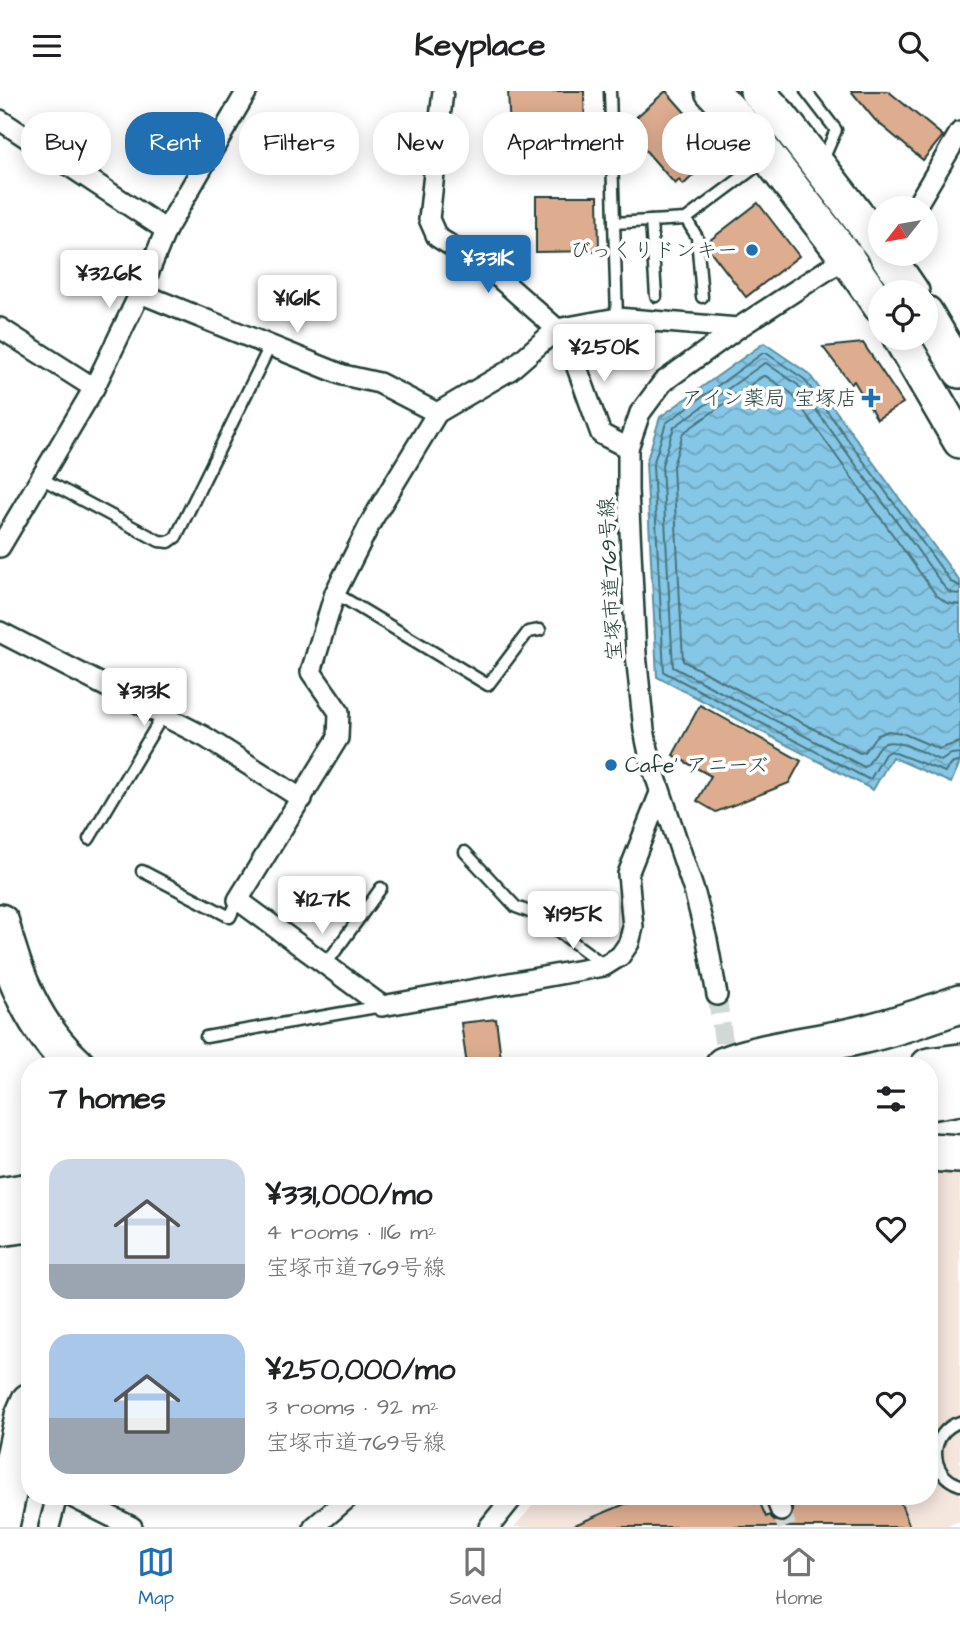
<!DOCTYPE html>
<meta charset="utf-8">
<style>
:root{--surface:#fff;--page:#f2f2f2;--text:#202124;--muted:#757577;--line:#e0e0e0;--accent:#1f6fb2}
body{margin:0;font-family:"Architects Daughter","Klee One",sans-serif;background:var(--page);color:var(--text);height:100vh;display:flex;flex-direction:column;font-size:26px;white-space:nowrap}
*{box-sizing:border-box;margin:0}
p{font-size:23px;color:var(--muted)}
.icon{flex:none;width:38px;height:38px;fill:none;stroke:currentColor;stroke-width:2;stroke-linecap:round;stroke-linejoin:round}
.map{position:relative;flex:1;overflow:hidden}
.details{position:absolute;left:21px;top:966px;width:917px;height:448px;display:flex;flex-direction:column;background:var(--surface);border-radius:28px;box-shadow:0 4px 18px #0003}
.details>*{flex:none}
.banner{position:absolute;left:21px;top:21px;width:919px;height:63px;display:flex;gap:14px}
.needle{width:46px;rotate:239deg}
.controls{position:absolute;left:868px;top:105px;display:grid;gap:14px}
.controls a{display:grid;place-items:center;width:70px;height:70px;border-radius:50%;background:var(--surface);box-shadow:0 4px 18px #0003;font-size:35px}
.price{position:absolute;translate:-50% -60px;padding:0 16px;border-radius:7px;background:#fff;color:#222;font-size:23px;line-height:46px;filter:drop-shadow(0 2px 4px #0008)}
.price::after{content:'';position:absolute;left:50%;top:42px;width:21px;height:16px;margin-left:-10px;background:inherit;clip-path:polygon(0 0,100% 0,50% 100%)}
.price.active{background:var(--accent);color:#fff}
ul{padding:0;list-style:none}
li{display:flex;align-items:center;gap:21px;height:175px;padding:0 28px}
li span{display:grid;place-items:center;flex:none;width:196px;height:140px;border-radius:21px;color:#555}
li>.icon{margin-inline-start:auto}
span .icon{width:84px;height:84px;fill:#fffc;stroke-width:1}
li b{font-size:30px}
h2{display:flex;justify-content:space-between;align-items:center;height:84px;padding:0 28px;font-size:30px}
.tag{padding:0 24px;border-radius:28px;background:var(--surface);box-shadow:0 4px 18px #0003;font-size:24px;line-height:63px}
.tag.active{background:var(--accent);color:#fff}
header{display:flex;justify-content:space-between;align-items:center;height:91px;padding:0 28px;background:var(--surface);font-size:32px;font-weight:700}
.dock{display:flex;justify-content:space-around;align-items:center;height:98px;border-top:2px solid var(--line);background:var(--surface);font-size:19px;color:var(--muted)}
.dock a{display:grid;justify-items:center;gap:4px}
.dock .active{color:var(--accent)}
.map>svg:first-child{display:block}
.built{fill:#f5e6de}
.water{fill:url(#water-waves);stroke:#5d909f;stroke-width:2}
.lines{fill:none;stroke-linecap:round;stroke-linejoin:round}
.shore{stroke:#48747c;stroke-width:2}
.building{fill:#dead90;stroke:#1f3d34;stroke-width:2}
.minor-tunnel{stroke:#d2d8d6;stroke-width:19;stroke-dasharray:19 10;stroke-linecap:butt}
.service-casing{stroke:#1f3d34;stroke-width:15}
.minor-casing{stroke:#1f3d34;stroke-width:24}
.trunk-casing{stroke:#1f3d34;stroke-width:38}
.motorway-casing{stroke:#1f3d34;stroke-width:42}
.service{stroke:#fff;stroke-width:10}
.minor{stroke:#fff;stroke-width:19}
.trunk{stroke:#fff;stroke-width:33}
.motorway{stroke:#fff;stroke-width:37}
.poi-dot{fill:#1f6fb2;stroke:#fff;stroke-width:2.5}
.labels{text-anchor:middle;stroke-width:7;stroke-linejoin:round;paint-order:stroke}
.poi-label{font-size:21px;fill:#1f3d34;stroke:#fff;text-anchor:end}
.street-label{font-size:21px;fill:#1f3d34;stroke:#fff}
</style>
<header><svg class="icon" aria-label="menu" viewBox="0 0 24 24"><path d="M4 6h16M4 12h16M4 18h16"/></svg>Keyplace<svg class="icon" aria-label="search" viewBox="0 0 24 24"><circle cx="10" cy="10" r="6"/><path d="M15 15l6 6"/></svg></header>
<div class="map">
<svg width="960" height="1436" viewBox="0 0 960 1436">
<defs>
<pattern id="water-waves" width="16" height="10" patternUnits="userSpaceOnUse" patternTransform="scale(1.75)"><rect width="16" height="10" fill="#86c7e7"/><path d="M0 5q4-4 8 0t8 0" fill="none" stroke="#6da3bc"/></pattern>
</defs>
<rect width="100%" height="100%" fill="#fff"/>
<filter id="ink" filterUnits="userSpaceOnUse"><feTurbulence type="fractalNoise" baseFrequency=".0143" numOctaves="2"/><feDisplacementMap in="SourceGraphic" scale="14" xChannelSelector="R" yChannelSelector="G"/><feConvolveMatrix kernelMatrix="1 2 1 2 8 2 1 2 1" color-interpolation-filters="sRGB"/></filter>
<g filter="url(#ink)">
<!-- built -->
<polygon class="built" points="929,1073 960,1073 960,1430 944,1436 514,1436 541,1405 929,1405"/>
<!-- water -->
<polygon class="water" points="764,252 809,283 960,491 960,671 951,692 892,666 873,699 657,586 646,372 660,326"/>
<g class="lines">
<!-- shore -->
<g class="shore">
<polyline points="960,495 951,491 804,288 766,262 763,262 666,332 653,374 664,581 868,688 871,687 885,663 890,660 945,681 953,672 960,671"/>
<path d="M960 503 951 502 945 497 798 294 766 272 763 273 674 336 662 374 673 576 864 676C872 672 873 660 881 654 894 644 927 664 941 670L951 663 960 662"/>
<polyline points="960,514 947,512 936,504 791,302 766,285 763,285 683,342 673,375 683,570 860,662 864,661 876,645 888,640 902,642 939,658 960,651"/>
</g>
</g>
<!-- building -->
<g class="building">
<polygon points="508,0 584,0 585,40 510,41"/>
<polygon points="666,0 717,58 699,74 701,77 683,94 679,89 675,93 625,36"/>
<polygon points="851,0 888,0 943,45 923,69 875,29"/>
<polygon points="536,105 598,105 599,160 536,161"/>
<polygon points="758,112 799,165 746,206 705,153"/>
<polygon points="863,252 903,312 877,328 854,290 851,293 823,256"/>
<polygon points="700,614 801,670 789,692 716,721 697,710 711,685 673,664"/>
<polygon points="496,928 502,975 467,975 461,932"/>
<polygon points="644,1405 757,1405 766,1426 770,1424 774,1430 780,1432 791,1427 792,1415 798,1413 795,1405 898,1405 910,1436 570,1436"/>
</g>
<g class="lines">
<!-- minor-tunnel -->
<g class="minor-tunnel">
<polyline points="717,904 727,975"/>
<polyline points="781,1420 787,1436"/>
</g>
<defs>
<g id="service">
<polyline points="610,0 617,227"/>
<polyline points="806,0 836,39 822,71"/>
<polyline points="520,72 612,71"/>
<polyline points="686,128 697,146 702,206"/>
<polyline points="651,130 656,205"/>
<polyline points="614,132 686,128 765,69"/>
<polyline points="48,391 159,450 169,451 176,446 270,255"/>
<polyline points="335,502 488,594 528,541 540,539"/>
<polyline points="89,748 163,624"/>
<polyline points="465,761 516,816 535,823 604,874"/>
<polyline points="142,780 230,826 238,809"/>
<polyline points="326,873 381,797"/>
<polyline points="206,946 382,915"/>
<path d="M960 1331C928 1341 928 1384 960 1394"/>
</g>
<g id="minor">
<polyline points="443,0 429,128 437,146 489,178 557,238"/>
<polyline points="0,29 166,139"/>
<polyline points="915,117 960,41"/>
<polyline points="140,202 343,284 379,292 437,322"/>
<polyline points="568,236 570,257 601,343 628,357"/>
<polyline points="0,237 94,297"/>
<polyline points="0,456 94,297 140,202 166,139 247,0"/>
<polyline points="0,541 205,646 302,708"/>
<polyline points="660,702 628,783 633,836 629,852 620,865 604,875 382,915 238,809 338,647 339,621 311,581 335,502 372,429 437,322 510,279 557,238 617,227 738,237"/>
<polyline points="717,904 707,849 695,803 651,672 644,639 636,563 628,399 628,357 640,322 663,291 738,237 853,162"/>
<polyline points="70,1405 132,1436"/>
<polyline points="775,1405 781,1420"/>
<polyline points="49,1436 57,1405"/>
<polyline points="314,1436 350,1405"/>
<polyline points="489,1436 514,1405"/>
</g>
<g id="trunk">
<polyline points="712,0 746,37 846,166 880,215"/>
<polyline points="757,0 781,26 880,154"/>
<polyline points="886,163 912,201"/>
<polyline points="926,222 960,280"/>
<polyline points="900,247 960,350"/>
</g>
<g id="motorway">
<path d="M0 832C13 885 34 937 76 975"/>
<path d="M724 975C766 959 812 955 856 945 892 937 926 925 960 913"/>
<polyline points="929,976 960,972"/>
<polyline points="929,1010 960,1005"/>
<polyline points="929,1061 960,1063"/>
<polyline points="0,1106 30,1101"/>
<polyline points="0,1136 30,1132"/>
<polyline points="0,1435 24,1325 30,1311"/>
</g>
</defs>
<!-- service casing -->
<use href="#service" class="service-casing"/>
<!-- minor casing -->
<use href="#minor" class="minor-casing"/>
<!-- trunk casing -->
<use href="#trunk" class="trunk-casing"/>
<!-- motorway casing -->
<use href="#motorway" class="motorway-casing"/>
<!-- service -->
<use href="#service" class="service"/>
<!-- minor -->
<use href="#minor" class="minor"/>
<!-- trunk -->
<use href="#trunk" class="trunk"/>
<!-- motorway -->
<use href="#motorway" class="motorway"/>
</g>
</g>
<!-- markers -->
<g class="poi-dot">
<circle cx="752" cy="159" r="7"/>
<path d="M867.5 296.5h7v7h7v7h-7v7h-7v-7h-7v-7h7z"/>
<circle cx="611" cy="674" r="7"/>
</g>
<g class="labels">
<!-- poi labels -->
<g class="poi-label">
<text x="738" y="166">びっくりドンキー</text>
<text x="857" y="314">アイン薬局 宝塚店</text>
<text x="625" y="681" text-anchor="start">Cafe' アニーズ</text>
</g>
<!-- street labels -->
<g class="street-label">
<text transform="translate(610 488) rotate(-93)" y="7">宝塚市道769号線</text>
</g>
</g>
</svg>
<div class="controls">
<a><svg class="needle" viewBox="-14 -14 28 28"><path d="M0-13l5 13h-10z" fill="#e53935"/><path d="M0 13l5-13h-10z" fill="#757577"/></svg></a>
<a><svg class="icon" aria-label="locate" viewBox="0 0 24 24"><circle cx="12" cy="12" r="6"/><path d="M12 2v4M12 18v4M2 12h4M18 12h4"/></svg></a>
</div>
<b class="price active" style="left:488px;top:204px">¥331K</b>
<b class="price" style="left:109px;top:219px">¥326K</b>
<b class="price" style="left:297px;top:244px">¥161K</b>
<b class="price" style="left:604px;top:293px">¥250K</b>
<b class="price" style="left:144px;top:637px">¥313K</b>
<b class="price" style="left:322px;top:845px">¥127K</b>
<b class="price" style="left:573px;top:860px">¥195K</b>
<div class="banner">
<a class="tag">Buy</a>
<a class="tag active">Rent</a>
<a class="tag">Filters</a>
<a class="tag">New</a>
<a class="tag">Apartment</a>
<a class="tag">House</a>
</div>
<section class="details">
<h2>7 homes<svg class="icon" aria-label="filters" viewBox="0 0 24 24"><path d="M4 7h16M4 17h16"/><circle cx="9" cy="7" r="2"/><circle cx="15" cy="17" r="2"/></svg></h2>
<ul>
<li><span style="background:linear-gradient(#c9d6e8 75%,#9aa5b1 0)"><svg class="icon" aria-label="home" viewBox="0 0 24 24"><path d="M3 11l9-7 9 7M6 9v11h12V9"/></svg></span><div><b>¥331,000/mo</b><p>4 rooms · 116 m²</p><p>宝塚市道769号線</p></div><svg class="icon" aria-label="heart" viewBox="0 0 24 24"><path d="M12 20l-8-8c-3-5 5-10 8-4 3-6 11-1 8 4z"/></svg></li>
<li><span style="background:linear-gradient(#a9c7e8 60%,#9aa5b1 0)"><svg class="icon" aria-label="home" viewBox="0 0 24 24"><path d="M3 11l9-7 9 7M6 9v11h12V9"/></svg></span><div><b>¥250,000/mo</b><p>3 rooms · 92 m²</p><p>宝塚市道769号線</p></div><svg class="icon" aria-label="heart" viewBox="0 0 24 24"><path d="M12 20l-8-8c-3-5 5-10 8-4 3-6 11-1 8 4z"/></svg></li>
</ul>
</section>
</div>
<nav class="dock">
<a class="active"><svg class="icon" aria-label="map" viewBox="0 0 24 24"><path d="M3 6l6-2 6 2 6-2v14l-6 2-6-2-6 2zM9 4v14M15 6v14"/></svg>Map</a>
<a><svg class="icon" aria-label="saved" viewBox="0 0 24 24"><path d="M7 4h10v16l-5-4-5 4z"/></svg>Saved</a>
<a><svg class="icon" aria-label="home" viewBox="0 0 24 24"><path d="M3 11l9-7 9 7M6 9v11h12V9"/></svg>Home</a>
</nav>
